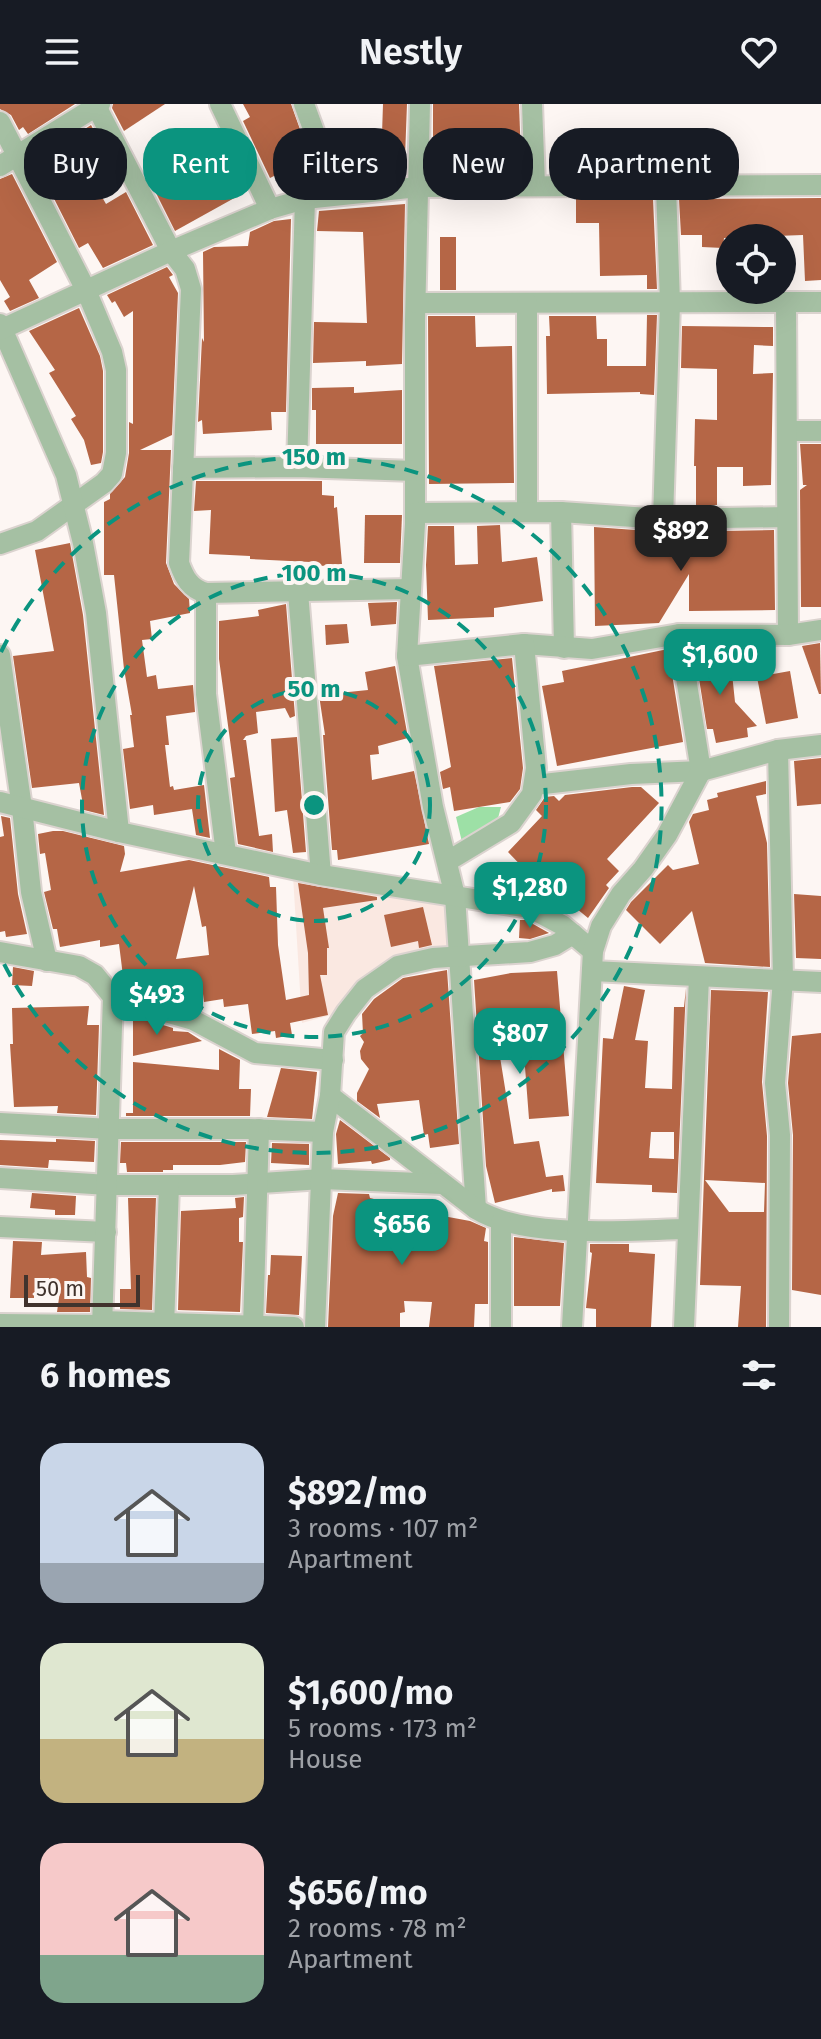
<!DOCTYPE html>
<meta charset="utf-8">
<style>
:root{--surface:#171b24;--page:#242831;--text:#f1f3f6;--muted:#9ea1a6;--accent:#0b947f}
body{margin:0;font-family:"Fira Sans",sans-serif;background:var(--page);color:var(--text);height:100vh;display:flex;flex-direction:column;font-size:30px;white-space:nowrap}
*{box-sizing:border-box;margin:0}
p{font-size:26px;color:var(--muted)}
.icon{flex:none;width:44px;height:44px;fill:none;stroke:currentColor;stroke-width:2;stroke-linecap:round;stroke-linejoin:round}
.map{position:relative;height:1223px;overflow:hidden}
.side{display:flex;flex-direction:column;background:var(--surface);flex:1}
.side>*{flex:none}
.banner{position:absolute;left:24px;top:24px;width:774px;height:72px;display:flex;gap:16px}
.buttons{position:absolute;left:716px;top:120px;display:grid;gap:16px}
.buttons a{display:grid;place-items:center;width:80px;height:80px;border-radius:50%;background:var(--surface);box-shadow:0 8px 32px #0002;font-size:40px}
.scale{position:absolute;left:24px;bottom:20px;width:116px;box-sizing:border-box;padding-left:8px;border:4px solid #41332d;border-top:0;font-size:22px;line-height:28px;white-space:nowrap;color:#41332d;-webkit-text-stroke:6px #fdf6f3;paint-order:stroke}
.price{position:absolute;translate:-50% -68px;padding:0 18px;border-radius:16px;background:var(--accent);color:#fff;font-size:26px;line-height:52px;filter:drop-shadow(0 2px 4px #0008)}
.price::after{content:'';position:absolute;left:50%;top:48px;width:24px;height:18px;margin-left:-12px;background:inherit;clip-path:polygon(0 0,100% 0,50% 100%)}
.price.current{background:#222;color:#fff}
ul{padding:0;list-style:none}
li{display:flex;align-items:center;gap:24px;height:200px;padding:0 40px}
li span{display:grid;place-items:center;flex:none;width:224px;height:160px;border-radius:24px;color:#555}
li>.icon{margin-inline-start:auto}
span .icon{width:96px;height:96px;fill:#fffc;stroke-width:1}
li b{font-size:34px}
h2{display:flex;justify-content:space-between;align-items:center;height:96px;padding:0 40px;font-size:34px}
.chip{padding:0 28px;border-radius:32px;background:var(--surface);box-shadow:0 8px 32px #0002;font-size:28px;line-height:72px}
.chip.current{background:var(--accent);color:#fff}
header{display:flex;justify-content:space-between;align-items:center;height:104px;padding:0 40px;background:var(--surface);font-size:36px;font-weight:600}
.map>svg:first-child{display:block}
.built{fill:#fae8e1}
.green{fill:#9de0a6}
.building{fill:#b56646;fill-rule:evenodd}
.lines{fill:none;stroke-linecap:round;stroke-linejoin:round}
.minor-casing{stroke:#dbd3cf;stroke-width:24}
.minor{stroke:#a5c0a3;stroke-width:20}
.ring{fill:none;stroke:#0b947f;stroke-width:4;stroke-dasharray:14 10}
.centre{fill:#0b947f;stroke:#fdf6f3;stroke-width:4}
.ring-label{font-size:24px;text-anchor:middle;font-weight:bold;fill:#0b947f;stroke:#fdf6f3;stroke-width:8;stroke-linejoin:round;paint-order:stroke}
</style>
<header><svg class="icon" aria-label="menu" viewBox="0 0 24 24"><path d="M4 6h16M4 12h16M4 18h16"/></svg>Nestly<svg class="icon" aria-label="heart" viewBox="0 0 24 24"><path d="M12 20l-8-8c-3-5 5-10 8-4 3-6 11-1 8 4z"/></svg></header>
<div class="map">
<svg width="821" height="1223" viewBox="0 0 821 1223">
<rect width="100%" height="100%" fill="#fdf6f3"/>
<!-- built -->
<polygon class="built" points="293,772 450,798 451,846 382,865 338,909 302,919"/>
<!-- green -->
<polygon class="green" points="479,703 501,703 497,718 462,738 456,713"/>
<!-- building -->
<g class="building">
<polygon points="0,0 75,0 28,30 23,23 19,26 11,11 0,5"/>
<polygon points="113,0 165,0 124,27 112,4"/>
<polygon points="243,0 291,0 312,59 279,76 276,71 270,74 243,17 250,13"/>
<polygon points="383,0 407,0 405,53 354,51 355,30 382,30"/>
<polygon points="433,0 519,0 521,54 433,55"/>
<polygon points="91,21 107,52 86,65 106,100 126,88 153,141 103,164 88,139 79,144 35,57"/>
<polygon points="220,30 247,87 175,127 149,75 153,73 143,57 158,49 174,78 200,64 190,46"/>
<polygon points="12,70 57,158 29,176 39,194 10,207 4,197 10,193 0,176 0,75"/>
<polygon points="821,94 821,176 805,177 803,131 724,134 723,144 702,143 702,131 681,131 679,95"/>
<polygon points="576,95 653,95 657,185 647,185 647,171 600,172 599,119 576,119"/>
<polygon points="405,100 402,260 366,262 366,257 313,259 314,218 367,219 363,128 317,127 319,107"/>
<polygon points="291,115 286,308 271,308 272,326 203,330 202,316 198,318 202,234 204,238 203,148 214,143 248,142 250,128 274,117"/>
<rect x="440" y="133" width="16" height="53"/>
<polygon points="167,163 173,171 169,173 178,189 172,331 140,346 171,346 166,459 174,480 189,495 190,509 150,517 152,535 142,536 147,573 156,571 158,585 193,581 195,608 166,612 169,641 165,641 170,683 173,682 174,686 204,681 210,734 196,731 192,705 154,711 153,701 130,705 123,645 134,643 130,611 132,611 124,565 114,471 104,471 104,398 110,395 110,390 125,373 129,349 129,318 133,320 133,207 124,213 115,197 112,199 107,191"/>
<polygon points="79,204 100,252 103,267 103,348 101,359 91,361 84,336 71,315 76,312 49,269 55,266 29,227"/>
<polygon points="647,211 657,211 654,291 640,290 640,288 547,290 546,232 550,232 549,212 596,212 597,235 607,235 607,262 646,262"/>
<polygon points="428,212 475,212 476,243 512,242 514,379 429,380"/>
<polygon points="682,222 773,223 773,242 754,241 753,270 773,269 771,381 743,382 743,363 717,363 717,401 696,401 696,362 694,362 695,315 717,316 717,265 681,264"/>
<polygon points="354,283 354,289 402,286 402,340 316,340 316,306 312,306 312,284"/>
<polygon points="800,340 821,340 821,503 801,503 800,386 807,381 803,381"/>
<polygon points="196,377 322,377 322,391 334,392 334,404 337,403 342,460 310,463 310,458 250,455 250,452 209,450 211,406 194,407"/>
<polygon points="365,411 402,411 400,459 364,459"/>
<polygon points="500,421 502,458 537,453 543,497 494,504 494,513 428,516 426,461 428,422 454,422 455,461 478,460 477,422"/>
<polygon points="594,423 663,428 774,426 775,506 689,507 689,470 659,519 595,522"/>
<polygon points="70,439 83,511 104,711 84,706 79,679 32,684 13,552 54,547 35,446"/>
<polygon points="397,498 396,520 371,522 368,499"/>
<polygon points="286,500 295,612 290,614 285,604 256,608 258,629 246,632 243,636 246,636 259,732 272,730 273,748 238,740 230,674 235,673 219,555 219,517 259,512 258,506"/>
<polygon points="347,520 349,539 326,541 325,521"/>
<polygon points="820,539 821,590 819,590 802,542"/>
<polygon points="694,543 718,543 720,553 731,560 735,598 757,622 747,624 748,633 716,639 713,625 707,625"/>
<polygon points="668,545 683,638 557,662 542,582 564,578 562,567"/>
<polygon points="512,554 523,664 520,685 510,698 454,707 450,683 443,685 440,668 451,663 434,562"/>
<polygon points="395,562 408,634 378,642 379,650 370,651 372,676 414,667 429,740 338,756 337,746 332,746 323,631 325,631 319,591 368,586 365,568"/>
<polygon points="790,567 798,614 766,620 757,573"/>
<polygon points="297,633 306,748 293,749 287,706 275,708 271,635"/>
<polygon points="821,654 821,700 797,702 794,657"/>
<polygon points="766,677 766,690 756,692 767,739 770,863 705,859 692,807 660,840 626,806 631,798 668,761 673,766 699,760 689,718 693,710 709,706 707,696 718,693 717,689"/>
<polygon points="632,683 641,683 659,699 607,755 619,767 606,781 609,784 588,814 548,781 532,773 508,748 542,712 536,706 545,693 554,692 559,697 565,691"/>
<polygon points="1,712 10,714 18,790 27,830 6,833 5,827 0,828 0,733 4,732"/>
<path d="M53 727H63L124 742 125 750 120 768 189 756 269 773 270 783H276L278 841 286 896 309 891 308 849 298 779 377 793V796L323 804 329 844H327V871H320L328 911 290 919 292 931 276 934 275 927 252 930 248 900 224 903 223 895 204 898 203 890 173 897 134 885V882L124 880 119 840 100 843V836L60 843 57 825H53L44 788 51 786 45 749 40 750 38 730ZM194 782 202 823 206 822 209 851 176 855Z"/>
<polygon points="794,790 821,792 821,855 796,854"/>
<polygon points="423,803 432,841 419,844 418,837 391,843 384,811"/>
<polygon points="520,816 526,816 549,829 530,835 519,834"/>
<polygon points="13,863 34,867 32,882 12,881"/>
<polygon points="447,866 459,1040 430,1044 428,1030 424,1031 419,996 377,1000 380,1014 357,997 357,989 369,965 361,955 360,947 364,938 360,932 363,929 362,910 374,895 403,874"/>
<polygon points="557,867 569,1012 529,1015 522,924 496,928 514,1040 539,1037 546,1073 563,1071 565,1087 552,1088 552,1085 495,1099 486,1062 474,876 511,869"/>
<path d="M624 882 645 886 635 936 648 937 645 984 672 985 674 903H684L686 884 677 1089 652 1088V1081L596 1079 603 934 613 935ZM651 1028H674V1055L649 1054Z"/>
<path d="M711 886 768 888 762 978 767 1032 766 1223H738L741 1182 700 1181ZM705 1076 765 1079 764 1108H729Z"/>
<polygon points="89,902 87,921 99,921 96,1011 57,1009 58,1002 14,1003 10,940 13,940 12,904"/>
<polygon points="133,912 173,924 173,927 188,928 202,937 133,952"/>
<polygon points="821,929 821,1191 792,1186 793,1031 788,979 792,932"/>
<polygon points="219,945 240,956 239,985 251,985 250,1012 126,1012 126,1009 133,1009 133,958 219,966"/>
<polygon points="281,964 317,968 312,1015 267,1013"/>
<polygon points="340,1016 390,1054 390,1056 372,1060 371,1057 338,1060 336,1030"/>
<polygon points="56,1035 95,1037 94,1058 49,1056 48,1064 0,1061 0,1036 56,1038"/>
<polygon points="121,1038 246,1038 245,1058 220,1061 173,1061 173,1066 163,1066 163,1068 127,1068 126,1059 120,1059"/>
<polygon points="272,1039 309,1040 309,1061 271,1059"/>
<polygon points="32,1089 76,1092 75,1111 55,1111 55,1106 30,1104"/>
<polygon points="338,1089 369,1090 370,1094 382,1097 390,1095 391,1099 402,1097 411,1135 444,1134 443,1112 470,1117 486,1124 484,1137 488,1138 488,1200 475,1200 474,1223 429,1223 432,1198 404,1197 405,1208 400,1209 400,1223 328,1223 333,1112"/>
<polygon points="244,1093 243,1113 239,1114 239,1138 243,1138 240,1208 178,1206 181,1107 236,1104 235,1094"/>
<polygon points="128,1094 156,1094 152,1206 120,1205 120,1185 131,1185"/>
<polygon points="514,1133 564,1139 560,1202 514,1202"/>
<polygon points="13,1137 42,1138 41,1151 86,1148 87,1173 91,1174 90,1208 57,1208 60,1187 34,1189 34,1194 10,1194"/>
<polygon points="590,1140 629,1140 629,1148 655,1150 651,1223 596,1223 596,1205 586,1204 592,1149 590,1148"/>
<polygon points="271,1151 302,1152 299,1211 266,1209 268,1171 270,1171"/>
</g>
<g class="lines">
<defs>
<g id="minor">
<path d="M95 0 171 147 185 165 191 185 179 459C184 473 190 485 206 489L411 485"/>
<polyline points="220,0 270,105"/>
<polyline points="304,0 337,90"/>
<polyline points="420,0 415,217 415,420 407,552 433,703 455,792 476,1105"/>
<polyline points="532,0 535,81"/>
<polyline points="0,18 86,186 112,248 116,266 116,349 112,370 104,379 37,427 0,440"/>
<polyline points="0,62 100,0"/>
<polyline points="416,199 786,198"/>
<polyline points="527,199 527,408"/>
<polyline points="0,220 66,371 83,439 96,509 119,728"/>
<polyline points="0,226 171,147 270,105 305,95 418,83 821,81"/>
<polyline points="787,327 821,327"/>
<polyline points="297,363 305,95"/>
<polyline points="183,364 297,363 415,367"/>
<polyline points="561,408 564,544"/>
<polyline points="415,409 561,408 663,415 787,413"/>
<polyline points="663,415 670,199 666,83"/>
<polyline points="298,488 321,771"/>
<polyline points="206,489 206,590 226,750"/>
<polyline points="788,531 786,198 821,198"/>
<polyline points="0,551 22,704 31,788 47,857"/>
<polyline points="407,552 524,540 592,545 679,530 788,531 821,526"/>
<polyline points="778,646 783,875 775,979 780,1031 779,1223"/>
<polyline points="535,681 631,670 701,667 778,646 821,641"/>
<polyline points="0,698 119,728 321,771 530,804 562,821 593,847"/>
<polyline points="448,757 511,719 532,690 536,664 524,540"/>
<polyline points="0,848 79,862 95,871 113,893 193,916 255,949 333,956"/>
<polyline points="592,867 821,878"/>
<path d="M330 992 476 1105C525 1136 629 1126 688 1125"/>
<polyline points="0,1019 111,1025 249,1025 323,1028"/>
<polyline points="0,1074 108,1081 233,1081 322,1075 443,1080"/>
<polyline points="501,1118 501,1223"/>
<polyline points="0,1123 106,1128"/>
<polyline points="102,1217 294,1223"/>
<polyline points="0,1220 102,1221"/>
<polyline points="102,1223 113,893"/>
<polyline points="164,1223 169,1081"/>
<polyline points="253,1223 259,1025"/>
<polyline points="315,1223 323,1028 330,992 334,928 346,909 365,885 398,862 433,854 530,848 555,841 573,830"/>
<polyline points="572,1223 593,847 601,822 621,790 643,765 667,731 701,667 679,530"/>
<polyline points="684,1223 699,873"/>
</g>
</defs>
<!-- minor casing -->
<use href="#minor" class="minor-casing"/>
<!-- minor -->
<use href="#minor" class="minor"/>
</g>
<!-- distance rings -->
<g class="ring">
<circle cx="314" cy="701" r="116"/>
<circle cx="314" cy="701" r="232"/>
<path d="M1 548A348 348 0 1 1 1 854"/>
</g>
<circle cx="314" cy="701" r="12" class="centre"/>
<g class="ring-label">
<text x="314" y="361">150 m</text>
<text x="314" y="477">100 m</text>
<text x="314" y="593">50 m</text>
</g>
</svg>
<div class="buttons">
<a><svg class="icon" aria-label="locate" viewBox="0 0 24 24"><circle cx="12" cy="12" r="6"/><path d="M12 2v4M12 18v4M2 12h4M18 12h4"/></svg></a>
</div>
<div class="scale">50 m</div>
<b class="price current" style="left:681px;top:469px">$892</b>
<b class="price" style="left:720px;top:593px">$1,600</b>
<b class="price" style="left:530px;top:826px">$1,280</b>
<b class="price" style="left:157px;top:933px">$493</b>
<b class="price" style="left:520px;top:972px">$807</b>
<b class="price" style="left:402px;top:1163px">$656</b>
<div class="banner">
<a class="chip">Buy</a>
<a class="chip current">Rent</a>
<a class="chip">Filters</a>
<a class="chip">New</a>
<a class="chip">Apartment</a>
</div>
</div>
<section class="side">
<h2>6 homes<svg class="icon" aria-label="filters" viewBox="0 0 24 24"><path d="M4 7h16M4 17h16"/><circle cx="9" cy="7" r="2"/><circle cx="15" cy="17" r="2"/></svg></h2>
<ul>
<li><span style="background:linear-gradient(#c9d6e8 75%,#9aa5b1 0)"><svg class="icon" aria-label="home" viewBox="0 0 24 24"><path d="M3 11l9-7 9 7M6 9v11h12V9"/></svg></span><div><b>$892/mo</b><p>3 rooms · 107 m²</p><p>Apartment</p></div></li>
<li><span style="background:linear-gradient(#dfe7d0 60%,#c2b280 0)"><svg class="icon" aria-label="home" viewBox="0 0 24 24"><path d="M3 11l9-7 9 7M6 9v11h12V9"/></svg></span><div><b>$1,600/mo</b><p>5 rooms · 173 m²</p><p>House</p></div></li>
<li><span style="background:linear-gradient(#f6c9c9 70%,#7fa58c 0)"><svg class="icon" aria-label="home" viewBox="0 0 24 24"><path d="M3 11l9-7 9 7M6 9v11h12V9"/></svg></span><div><b>$656/mo</b><p>2 rooms · 78 m²</p><p>Apartment</p></div></li>
</ul>
</section>
